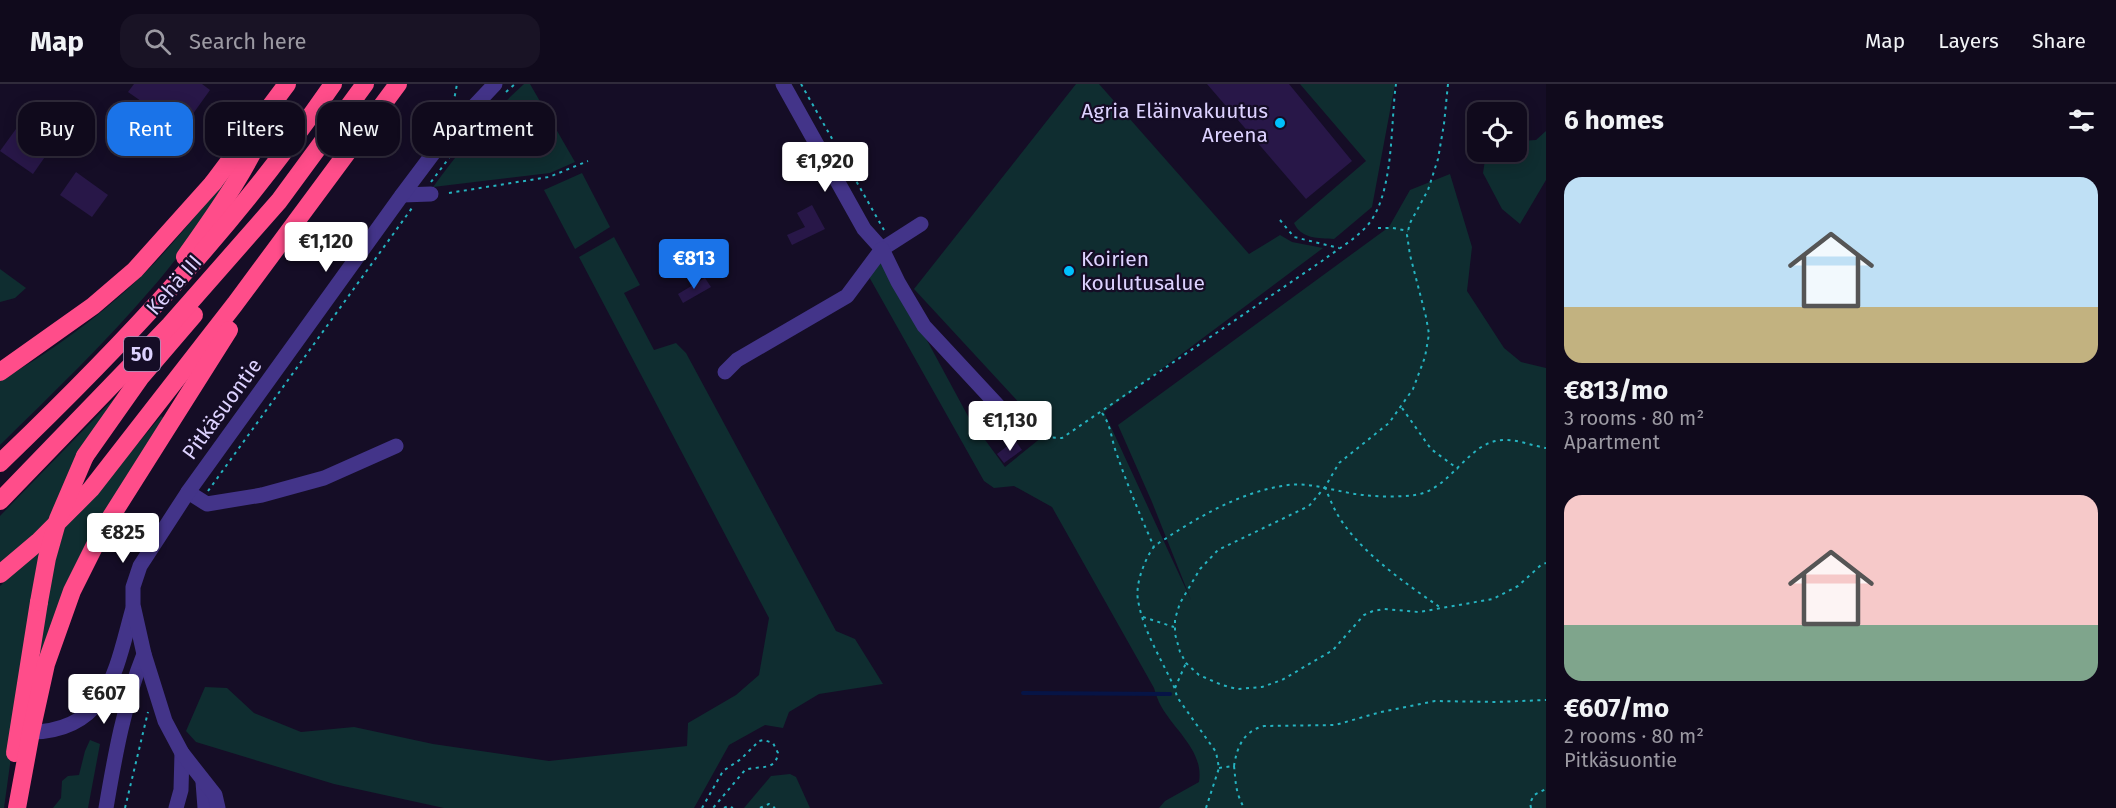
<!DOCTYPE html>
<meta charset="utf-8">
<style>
:root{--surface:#100a1c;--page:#191325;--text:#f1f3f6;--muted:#9c9aa3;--line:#302b3b;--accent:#1a73e8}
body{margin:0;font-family:"Fira Sans",sans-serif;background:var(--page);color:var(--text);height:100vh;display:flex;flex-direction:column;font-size:22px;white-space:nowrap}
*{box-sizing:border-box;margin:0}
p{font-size:20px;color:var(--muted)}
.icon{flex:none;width:33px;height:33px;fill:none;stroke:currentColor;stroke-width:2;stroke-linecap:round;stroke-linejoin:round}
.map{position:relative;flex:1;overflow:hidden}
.side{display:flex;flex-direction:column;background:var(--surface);width:570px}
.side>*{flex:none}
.top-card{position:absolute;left:18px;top:18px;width:570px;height:54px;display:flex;gap:12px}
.fabs{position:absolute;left:1467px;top:18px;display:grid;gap:12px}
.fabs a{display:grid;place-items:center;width:60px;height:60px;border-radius:12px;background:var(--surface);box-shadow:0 3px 15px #0003,0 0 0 2px var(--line);font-size:30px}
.price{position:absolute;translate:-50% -51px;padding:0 14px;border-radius:6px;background:#fff;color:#222;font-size:20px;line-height:39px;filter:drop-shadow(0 2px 3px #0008)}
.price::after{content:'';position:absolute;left:50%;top:36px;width:18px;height:14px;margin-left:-9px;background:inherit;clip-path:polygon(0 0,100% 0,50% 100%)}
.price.selected{background:var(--accent);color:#fff}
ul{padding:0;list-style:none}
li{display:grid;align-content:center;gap:12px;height:318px;padding:0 18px}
li span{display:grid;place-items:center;height:186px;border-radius:18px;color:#555}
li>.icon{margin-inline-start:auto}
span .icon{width:108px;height:108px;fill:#fffc;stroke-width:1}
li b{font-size:26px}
h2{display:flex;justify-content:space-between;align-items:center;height:72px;padding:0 18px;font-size:26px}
.tag{padding:0 21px;border-radius:18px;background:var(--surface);box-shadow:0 3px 15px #0003,0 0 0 2px var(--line);font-size:21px;line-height:54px}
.tag.selected{background:var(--accent);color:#fff}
header{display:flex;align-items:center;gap:36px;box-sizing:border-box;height:84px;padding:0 30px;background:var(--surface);border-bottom:2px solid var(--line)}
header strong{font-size:28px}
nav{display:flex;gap:33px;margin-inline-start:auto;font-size:21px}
.search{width:420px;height:54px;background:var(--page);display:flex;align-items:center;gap:15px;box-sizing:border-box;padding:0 21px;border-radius:18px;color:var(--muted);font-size:22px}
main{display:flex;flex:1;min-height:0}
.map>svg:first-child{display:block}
.green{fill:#0f2d30}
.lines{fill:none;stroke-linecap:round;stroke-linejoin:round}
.stream{stroke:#061446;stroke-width:4}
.building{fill:#281748}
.path{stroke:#25b3c0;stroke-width:2;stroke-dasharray:3 4.5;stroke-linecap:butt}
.minor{stroke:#433489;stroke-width:15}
.highway{stroke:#ff4d8a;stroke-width:18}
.highway-bridge{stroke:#ff4d8a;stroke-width:18}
.poi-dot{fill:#00c0fd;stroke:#150d26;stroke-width:2}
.labels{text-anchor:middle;stroke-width:4.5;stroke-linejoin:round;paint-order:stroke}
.shield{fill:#150d26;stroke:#a197be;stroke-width:1.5}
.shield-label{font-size:20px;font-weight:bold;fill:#ddd2ff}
.poi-label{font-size:21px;fill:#ddd2ff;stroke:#150d26;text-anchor:end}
.street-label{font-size:21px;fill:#ddd2ff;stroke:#150d26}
</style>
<header>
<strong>Map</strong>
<div class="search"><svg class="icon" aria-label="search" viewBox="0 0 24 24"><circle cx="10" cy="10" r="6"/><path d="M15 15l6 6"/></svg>Search here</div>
<nav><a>Map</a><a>Layers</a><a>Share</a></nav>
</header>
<main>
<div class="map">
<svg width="1546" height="724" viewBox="0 0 1546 724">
<rect width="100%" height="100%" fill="#150d26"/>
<!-- green -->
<g class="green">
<path d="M524 0H530L575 78 550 89 433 103C461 64 489 32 524 0Z"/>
<path d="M1076 0H1099L1249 170 1280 151 1292 158 1323 164 1104 328 1191 516 1152 418 1118 341 1389 143 1410 106 1450 90 1472 163 1467 207 1504 264 1521 278 1546 284V724H1159L1165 717 1199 698C1204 667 1175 647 1161 622 1158 617 1156 610 1154 604L1052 423 1014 402 994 404 984 397 868 191 879 177 896 199 969 334 1005 383 1047 349 914 205Z"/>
<path d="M1300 0H1395L1372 123 1334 155C1318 154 1301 155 1294 139L1366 77Z"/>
<polygon points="1546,47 1546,96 1520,140 1502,125 1483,89 1485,76 1498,68 1516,68 1517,57 1536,56"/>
<path d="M239 80C213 123 186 165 153 203 105 259 52 310 0 361V297C58 264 117 220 162 171 189 141 213 110 239 80Z"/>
<polygon points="582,89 610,143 575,165 544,106"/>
<polygon points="614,153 640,201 624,209 654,266 676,259 686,269 836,547 855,555 883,600 819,610 789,628 783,644 765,641 729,661 694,724 444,724 334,700 196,658 186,647 205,603 227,604 254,629 301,648 354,643 433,660 549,677 687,662 688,639 736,611 759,591 769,534 579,173"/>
<polygon points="0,185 26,204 15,214 0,218"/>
<polygon points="130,298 54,433 0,480 0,432"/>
<polygon points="161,332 167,337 110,427 34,618 41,557 54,480 65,443 77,432"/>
<polygon points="43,464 34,506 4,724 0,724 0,502"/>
<polygon points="90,656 100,660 88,724 53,724 61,714 62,697 68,692 79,691 85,667"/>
<polygon points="790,690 796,693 810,724 744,724 771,692"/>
</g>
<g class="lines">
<!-- stream -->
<polyline class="stream" points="1023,609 1170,610"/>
</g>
<!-- building -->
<g class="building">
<polygon points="134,0 202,0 210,6 190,34 195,37 187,49 128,8"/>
<polygon points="1207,0 1289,0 1352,77 1306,115"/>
<polygon points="16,45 49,67 33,90 0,67"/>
<polygon points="76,88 108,111 92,133 60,111"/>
<polygon points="812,121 825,145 792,161 787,151 805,143 797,129"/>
<polygon points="705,194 711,203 683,219 678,210"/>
<polygon points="1015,356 1022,366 1004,379 997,370"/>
</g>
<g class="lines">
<!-- path -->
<g class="path">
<polyline points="801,0 884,146"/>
<polyline points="1448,0 1444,40 1438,75 1428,106 1410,139 1407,151 1410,171 1426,233 1429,250 1425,273 1413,305 1389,339 1339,379 1325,403 1309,422 1218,466 1200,485 1180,519 1175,535 1175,550 1180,568 1186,579 1199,591 1222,601 1237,605 1262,603 1282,596 1333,566 1364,531 1373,527 1384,525 1419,528 1493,515 1518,502 1541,481 1546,479"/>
<polyline points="506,8 515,0"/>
<polyline points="452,27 457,0"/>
<polyline points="431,98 464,54"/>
<polyline points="449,109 549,93 588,77"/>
<polyline points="1280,136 1294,153 1339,164"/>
<polyline points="1378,144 1393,144 1408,147"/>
<polyline points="1402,324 1431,365 1458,385"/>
<path d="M1102 329C1111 341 1111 354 1116 368 1127 400 1140 431 1154 463"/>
<path d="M1025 344 1042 353 1062 354 1322 177C1335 167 1351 158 1363 146 1395 117 1390 41 1396 0"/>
<path d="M1325 403C1328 411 1332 420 1336 428 1358 467 1405 499 1441 524"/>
<polyline points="208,407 412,124"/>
<polyline points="1143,533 1174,543"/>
<polyline points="1175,604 1186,579"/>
<path d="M1234 682C1236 699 1235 707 1244 724"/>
<path d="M1219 684 1234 682C1237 662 1244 647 1264 642L1335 641 1381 628 1435 617 1496 618 1546 616"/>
<polyline points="125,724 148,628"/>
<path d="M702 724 723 687 741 675 759 657 764 656 773 659 778 669C776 688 758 681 745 686L713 724"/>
<polyline points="724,724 728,722 733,724"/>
<polyline points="760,724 769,720 775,724"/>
<path d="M1206 724 1219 684 1216 668 1177 613 1175 605C1162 576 1143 547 1138 516 1135 501 1144 477 1153 464 1157 459 1166 455 1171 451 1207 428 1245 407 1288 401 1314 398 1339 409 1364 411 1380 413 1399 413 1415 411 1452 406 1469 354 1506 356 1519 356 1533 362 1546 364"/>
<polyline points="1531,724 1530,719 1534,711 1546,705"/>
</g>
<!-- minor -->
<g class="minor">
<polyline points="783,0 864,145 882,165 921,140"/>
<polyline points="402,111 431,110"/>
<polyline points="725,288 737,276 847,212 882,165 898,198 924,242 1013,338"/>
<polyline points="188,408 207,420 262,411 324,394 396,362"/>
<path d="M31 648C109 647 116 584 133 524"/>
<polyline points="203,698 205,724"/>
<path d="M106 724C115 671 124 620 144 570"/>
<polyline points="176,724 181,706 182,669"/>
<polyline points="218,724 215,711 182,669 165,637 144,570 133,521 133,503 140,482 188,408 402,111 447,51 495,0"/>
</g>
<!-- highway -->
<g class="highway">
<path d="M185 173C219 125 252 79 273 24"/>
<polyline points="0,288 93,222 135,186 213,99"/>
<polyline points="85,372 140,294 194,231"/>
<path d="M0 379C123 261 236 141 333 0"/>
<polyline points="0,417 170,241 279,117 365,0"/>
<polyline points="0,490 38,458 91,405 235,220 398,0"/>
<polyline points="15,669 39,518"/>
<polyline points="17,724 31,648 46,580 72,507 102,447 229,246"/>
</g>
<!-- highway-bridge -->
<g class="highway-bridge">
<polyline points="213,99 287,0"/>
<polyline points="39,518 47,474 58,435 85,372"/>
</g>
</g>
<!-- markers -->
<g class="poi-dot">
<circle cx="1280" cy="39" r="6"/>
<circle cx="1069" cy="187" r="6"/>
</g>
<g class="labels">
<!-- shield labels -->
<rect class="shield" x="124" y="253" width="36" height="34" rx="4.5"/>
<g class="shield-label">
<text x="142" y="277">50</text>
</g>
<!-- poi labels -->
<g class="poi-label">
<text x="1268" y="34">Agria Eläinvakuutus<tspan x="1268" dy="24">Areena</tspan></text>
<text x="1081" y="182" text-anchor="start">Koirien<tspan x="1081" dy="24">koulutusalue</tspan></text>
</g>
<!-- street labels -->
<g class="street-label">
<text transform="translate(174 201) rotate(-49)" y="7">Kehä III</text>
<text transform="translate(222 325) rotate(-54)" y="7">Pitkäsuontie</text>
</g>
</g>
</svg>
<div class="fabs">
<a><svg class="icon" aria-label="locate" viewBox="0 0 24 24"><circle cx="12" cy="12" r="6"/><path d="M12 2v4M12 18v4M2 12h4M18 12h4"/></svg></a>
</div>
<b class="price" style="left:825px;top:109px">€1,920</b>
<b class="price" style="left:326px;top:189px">€1,120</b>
<b class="price selected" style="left:694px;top:206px">€813</b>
<b class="price" style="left:1010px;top:368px">€1,130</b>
<b class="price" style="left:123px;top:480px">€825</b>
<b class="price" style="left:104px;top:641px">€607</b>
<div class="top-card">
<a class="tag">Buy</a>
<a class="tag selected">Rent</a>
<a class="tag">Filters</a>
<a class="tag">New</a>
<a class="tag">Apartment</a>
</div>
</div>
<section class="side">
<h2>6 homes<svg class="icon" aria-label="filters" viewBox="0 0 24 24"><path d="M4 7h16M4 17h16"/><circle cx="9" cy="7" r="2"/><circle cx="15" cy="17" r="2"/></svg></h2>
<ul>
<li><span style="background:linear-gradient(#bfe0f5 70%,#c2b280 0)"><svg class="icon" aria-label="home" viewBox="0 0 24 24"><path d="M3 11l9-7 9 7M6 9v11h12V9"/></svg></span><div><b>€813/mo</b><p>3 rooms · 80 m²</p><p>Apartment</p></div></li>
<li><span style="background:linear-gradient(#f6c9c9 70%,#7fa58c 0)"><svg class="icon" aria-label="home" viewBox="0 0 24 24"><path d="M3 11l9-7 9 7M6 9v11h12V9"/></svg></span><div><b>€607/mo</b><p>2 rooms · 80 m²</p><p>Pitkäsuontie</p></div></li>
</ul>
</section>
</main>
